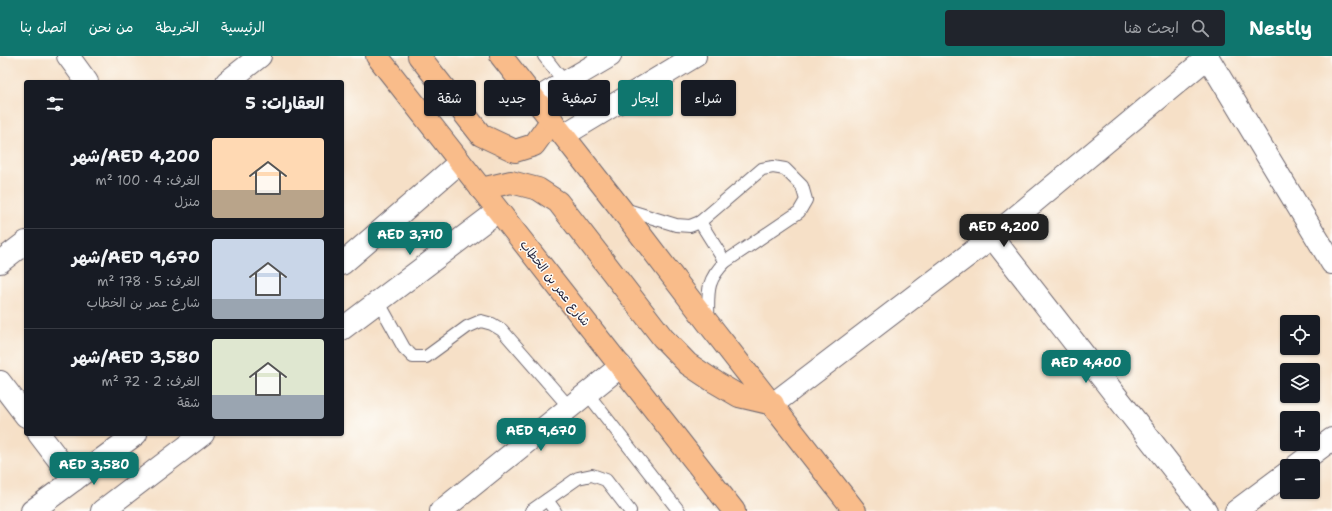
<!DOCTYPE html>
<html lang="ar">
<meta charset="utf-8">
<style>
:root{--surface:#171b24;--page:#20242c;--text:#f1f3f6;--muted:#9ea1a6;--line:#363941;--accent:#0f766e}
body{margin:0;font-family:"Shantell Sans","Playpen Sans Arabic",sans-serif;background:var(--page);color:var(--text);direction:rtl;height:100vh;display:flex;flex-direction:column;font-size:15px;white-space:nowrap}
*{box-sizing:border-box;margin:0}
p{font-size:13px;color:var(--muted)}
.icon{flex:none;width:22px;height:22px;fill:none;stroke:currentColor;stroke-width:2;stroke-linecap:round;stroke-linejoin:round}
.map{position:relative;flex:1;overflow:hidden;direction:ltr}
.side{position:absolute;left:24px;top:24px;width:320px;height:356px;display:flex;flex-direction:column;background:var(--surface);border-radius:4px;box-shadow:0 1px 3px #0004;direction:rtl}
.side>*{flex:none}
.top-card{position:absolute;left:356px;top:24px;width:380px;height:36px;direction:rtl;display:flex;gap:8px}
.tools{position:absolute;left:1280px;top:259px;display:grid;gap:8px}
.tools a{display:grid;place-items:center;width:40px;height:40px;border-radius:4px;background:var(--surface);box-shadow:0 1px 3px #0004;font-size:20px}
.price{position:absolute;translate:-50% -34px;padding:0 9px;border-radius:8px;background:var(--accent);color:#fff;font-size:13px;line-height:26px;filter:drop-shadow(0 1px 2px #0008)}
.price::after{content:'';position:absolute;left:50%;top:24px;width:12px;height:9px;margin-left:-6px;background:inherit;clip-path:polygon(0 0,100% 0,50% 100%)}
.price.selected{background:#222;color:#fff}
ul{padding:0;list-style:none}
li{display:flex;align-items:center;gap:12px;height:100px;padding:0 20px}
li+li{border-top:1px solid var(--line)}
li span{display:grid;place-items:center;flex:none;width:112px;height:80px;border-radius:4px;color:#555}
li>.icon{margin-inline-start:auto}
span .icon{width:48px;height:48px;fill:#fffc;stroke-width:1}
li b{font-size:17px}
h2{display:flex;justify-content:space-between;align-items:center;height:48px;padding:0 20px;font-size:17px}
.chip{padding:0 14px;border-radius:4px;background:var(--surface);box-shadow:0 1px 3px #0004;font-size:14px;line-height:36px}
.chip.selected{background:var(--accent);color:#fff}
header{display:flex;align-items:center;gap:24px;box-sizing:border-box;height:56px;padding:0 20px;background:var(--accent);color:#fff}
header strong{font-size:19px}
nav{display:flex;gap:22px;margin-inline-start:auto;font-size:14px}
.search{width:280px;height:36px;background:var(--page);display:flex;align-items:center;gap:10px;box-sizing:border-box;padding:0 14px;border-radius:4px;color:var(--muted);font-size:15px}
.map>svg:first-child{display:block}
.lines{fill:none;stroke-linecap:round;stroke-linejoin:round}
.lane-casing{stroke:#6c646c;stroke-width:14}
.street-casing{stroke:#6c646c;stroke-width:24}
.primary-casing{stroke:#6c646c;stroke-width:24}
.lane{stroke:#fff;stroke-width:12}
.street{stroke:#fff;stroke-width:22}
.primary{stroke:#f9bc8a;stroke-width:22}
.labels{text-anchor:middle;stroke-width:3;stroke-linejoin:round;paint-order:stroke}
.street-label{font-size:12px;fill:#22223b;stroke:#fdfcf7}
</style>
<header>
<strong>Nestly</strong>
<div class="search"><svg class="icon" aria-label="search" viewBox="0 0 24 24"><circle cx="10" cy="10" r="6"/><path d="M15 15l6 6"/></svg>ابحث هنا</div>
<nav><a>الرئيسية</a><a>الخريطة</a><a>من نحن</a><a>اتصل بنا</a></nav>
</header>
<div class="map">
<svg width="1332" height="455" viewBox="0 0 1332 455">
<rect width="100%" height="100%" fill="#fdfcf7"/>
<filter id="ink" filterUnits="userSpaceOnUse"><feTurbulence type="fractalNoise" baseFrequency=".025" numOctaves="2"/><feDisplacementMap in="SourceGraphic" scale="8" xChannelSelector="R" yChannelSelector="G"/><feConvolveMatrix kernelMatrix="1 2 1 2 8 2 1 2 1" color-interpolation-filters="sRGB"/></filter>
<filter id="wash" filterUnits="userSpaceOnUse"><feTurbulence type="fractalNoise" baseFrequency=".012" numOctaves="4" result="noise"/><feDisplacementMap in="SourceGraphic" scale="16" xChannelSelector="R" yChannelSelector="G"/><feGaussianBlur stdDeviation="0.9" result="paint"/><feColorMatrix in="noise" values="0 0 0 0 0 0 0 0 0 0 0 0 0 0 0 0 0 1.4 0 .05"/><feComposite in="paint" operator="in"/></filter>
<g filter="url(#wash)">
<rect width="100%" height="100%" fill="#f6e0c7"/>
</g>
<g filter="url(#ink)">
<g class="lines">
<defs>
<g id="lane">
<polyline points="544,0 565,27"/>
<path d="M624 153 676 169 690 170 700 166 762 113 773 111 785 113 802 130 806 144 799 156 725 206C704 227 709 238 708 266"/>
<polyline points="700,166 725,206"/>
<polyline points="378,245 404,292 413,301 426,301 467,271 481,265 492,268 502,274 570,352"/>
<polyline points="587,337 679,455"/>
<polyline points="547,444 555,455"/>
<polyline points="531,455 578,422 592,419 606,424 630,455"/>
</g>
<g id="street">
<polyline points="68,0 87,26"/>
<polyline points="1207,0 1332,207"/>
<polyline points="227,26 260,0"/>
<polyline points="535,44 610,0"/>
<polyline points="564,79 695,0"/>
<polyline points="992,181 1206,455"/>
<polyline points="0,206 26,186"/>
<polyline points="342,208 460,106"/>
<polyline points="342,273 498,155"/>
<polyline points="0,326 26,360"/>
<polyline points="773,348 992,181 1208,1"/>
<polyline points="39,378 74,424"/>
<polyline points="1296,410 1332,383"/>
<polyline points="32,455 136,378"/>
<polyline points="102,455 203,378"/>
<polyline points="441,455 621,310"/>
<polyline points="1236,455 1287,417"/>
</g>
<g id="primary">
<polyline points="377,0 734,455"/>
<polyline points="419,0 481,79 515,95 534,89 552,64"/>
<polyline points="501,0 621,153 708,267 855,455"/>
<polyline points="481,133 511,126 538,133 558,146 663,282 688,308 715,326 739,340 773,348"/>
</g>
</defs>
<!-- lane casing -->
<use href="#lane" class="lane-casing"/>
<!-- street casing -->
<use href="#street" class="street-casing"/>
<!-- primary casing -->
<use href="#primary" class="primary-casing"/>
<!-- lane -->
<use href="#lane" class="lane"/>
<!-- street -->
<use href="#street" class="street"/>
<!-- primary -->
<use href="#primary" class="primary"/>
</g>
</g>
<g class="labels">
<!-- street labels -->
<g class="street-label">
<text transform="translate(555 227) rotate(52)" y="4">شارع عمر بن الخطاب</text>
</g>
</g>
</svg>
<div class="tools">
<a><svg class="icon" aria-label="locate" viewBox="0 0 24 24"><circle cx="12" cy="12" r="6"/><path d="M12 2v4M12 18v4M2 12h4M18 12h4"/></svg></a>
<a><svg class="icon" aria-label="layers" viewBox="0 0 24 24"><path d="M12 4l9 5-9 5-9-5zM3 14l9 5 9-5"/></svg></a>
<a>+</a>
<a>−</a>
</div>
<b class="price selected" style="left:1004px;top:192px">AED 4,200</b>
<b class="price" style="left:410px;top:200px">AED 3,710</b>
<b class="price" style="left:1086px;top:328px">AED 4,400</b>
<b class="price" style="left:541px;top:396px">AED 9,670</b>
<b class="price" style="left:94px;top:430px">AED 3,580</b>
<div class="top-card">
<a class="chip">شراء</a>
<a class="chip selected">إيجار</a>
<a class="chip">تصفية</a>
<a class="chip">جديد</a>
<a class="chip">شقة</a>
</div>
<section class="side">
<h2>العقارات: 5<svg class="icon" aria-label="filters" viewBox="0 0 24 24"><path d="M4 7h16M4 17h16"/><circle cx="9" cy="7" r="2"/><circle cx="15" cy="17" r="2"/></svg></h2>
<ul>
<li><span style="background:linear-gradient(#ffd9b3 65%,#b9a48a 0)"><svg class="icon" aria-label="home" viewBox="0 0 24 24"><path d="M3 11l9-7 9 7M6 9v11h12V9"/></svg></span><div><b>AED 4,200/شهر</b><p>الغرف: 4 · 100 m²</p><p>منزل</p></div></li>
<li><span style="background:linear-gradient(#c9d6e8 75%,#9aa5b1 0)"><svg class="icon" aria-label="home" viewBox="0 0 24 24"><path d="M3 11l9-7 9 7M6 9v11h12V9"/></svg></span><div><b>AED 9,670/شهر</b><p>الغرف: 5 · 178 m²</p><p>شارع عمر بن الخطاب</p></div></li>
<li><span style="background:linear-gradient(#dfe7d0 70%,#9aa5b1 0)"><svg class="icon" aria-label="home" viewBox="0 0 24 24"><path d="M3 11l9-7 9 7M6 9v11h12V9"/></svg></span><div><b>AED 3,580/شهر</b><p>الغرف: 2 · 72 m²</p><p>شقة</p></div></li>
</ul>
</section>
</div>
